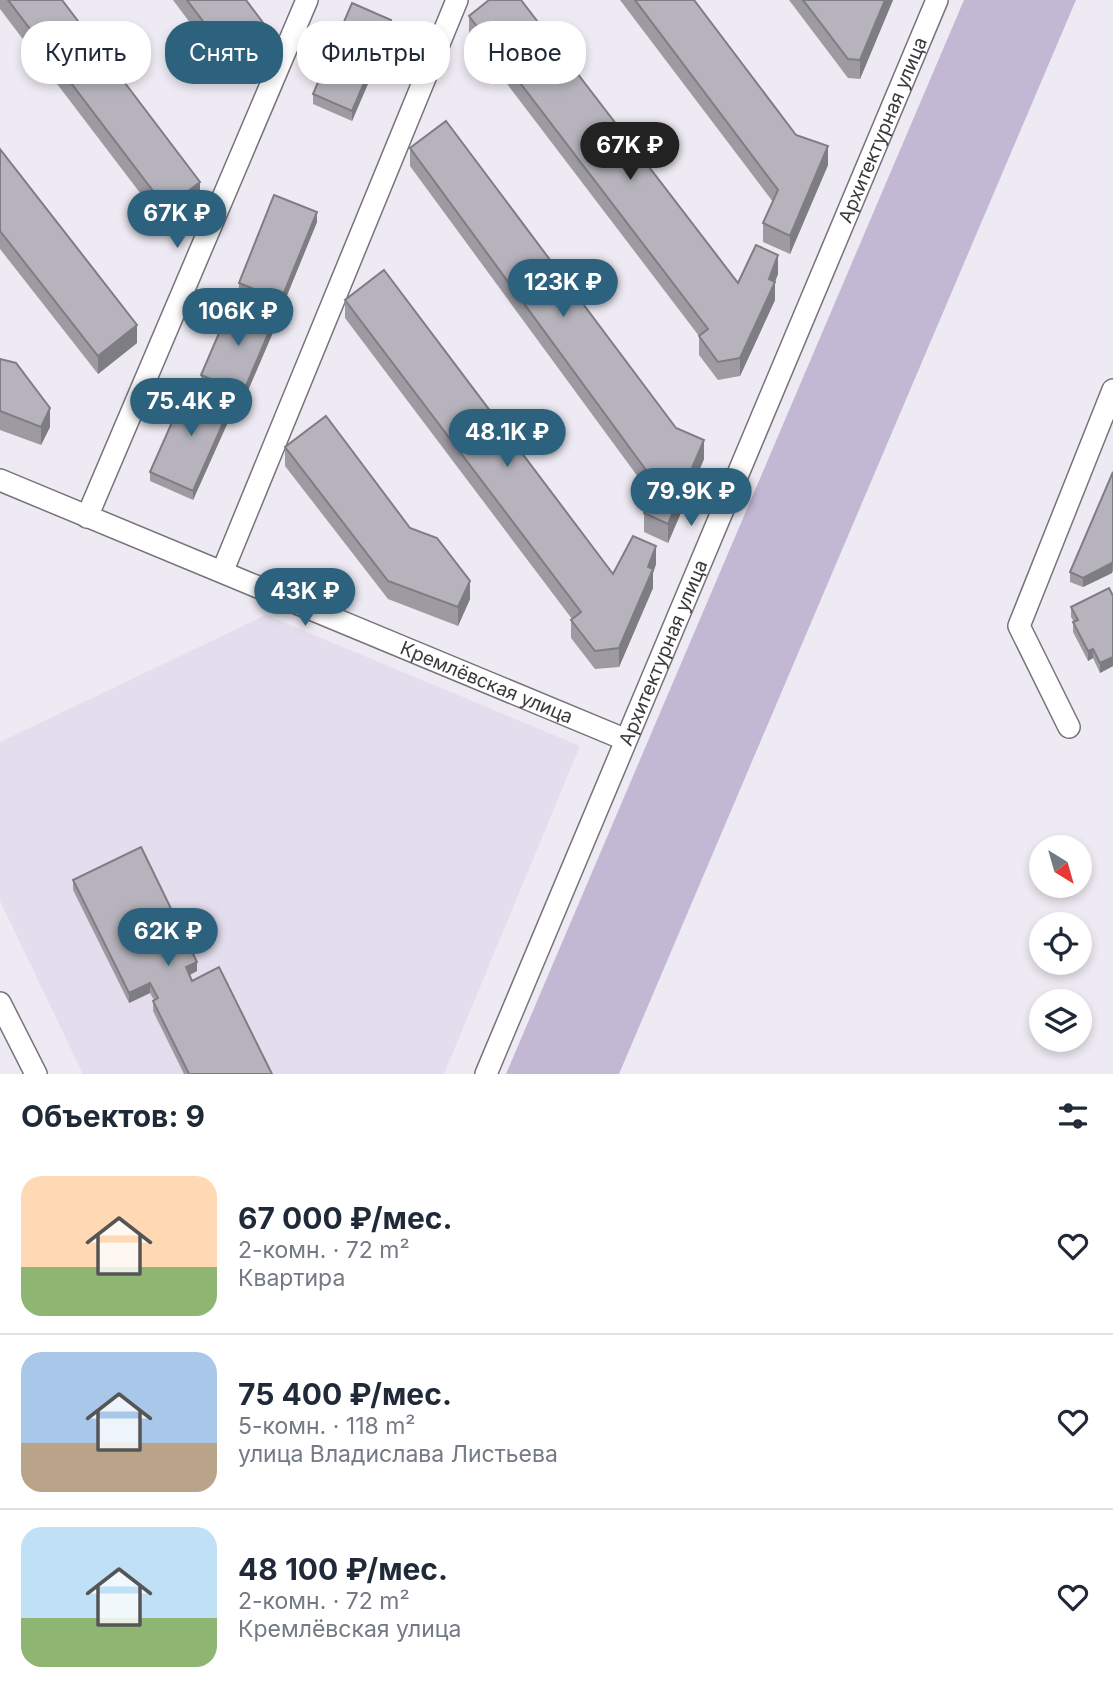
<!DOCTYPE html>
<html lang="ru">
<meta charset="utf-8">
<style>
:root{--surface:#fff;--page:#f2f2f3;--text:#1f2937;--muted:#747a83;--line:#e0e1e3;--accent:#2d627e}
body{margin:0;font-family:Inter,sans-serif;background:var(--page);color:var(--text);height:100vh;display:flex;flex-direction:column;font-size:26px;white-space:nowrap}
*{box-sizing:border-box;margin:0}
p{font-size:23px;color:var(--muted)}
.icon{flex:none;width:38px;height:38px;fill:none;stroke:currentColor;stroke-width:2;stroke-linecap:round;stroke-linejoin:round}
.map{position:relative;height:1074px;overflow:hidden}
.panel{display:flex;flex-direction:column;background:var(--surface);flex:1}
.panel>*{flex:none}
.top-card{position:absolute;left:21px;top:21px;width:700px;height:63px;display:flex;gap:14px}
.needle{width:46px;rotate:143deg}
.controls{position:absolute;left:1029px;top:835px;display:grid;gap:14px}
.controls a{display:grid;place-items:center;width:63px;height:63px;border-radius:50%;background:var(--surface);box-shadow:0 4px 10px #0003;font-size:35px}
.price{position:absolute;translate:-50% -60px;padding:0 16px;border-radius:24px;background:var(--accent);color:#fff;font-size:23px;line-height:46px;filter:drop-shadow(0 2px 4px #0008)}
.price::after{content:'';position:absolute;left:50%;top:42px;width:21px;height:16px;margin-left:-10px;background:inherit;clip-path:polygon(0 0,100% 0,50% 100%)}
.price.selected{background:#222;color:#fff}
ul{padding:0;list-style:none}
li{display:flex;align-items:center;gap:21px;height:175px;padding:0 21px}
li+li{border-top:2px solid var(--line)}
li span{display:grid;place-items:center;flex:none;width:196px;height:140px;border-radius:21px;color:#555}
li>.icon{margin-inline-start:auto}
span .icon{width:84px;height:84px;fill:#fffc;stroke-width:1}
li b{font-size:30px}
h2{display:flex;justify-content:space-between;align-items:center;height:84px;padding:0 21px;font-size:30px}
.pill{padding:0 24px;border-radius:28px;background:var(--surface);box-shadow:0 4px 10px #0003;font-size:24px;line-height:63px}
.pill.selected{background:var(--accent);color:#fff}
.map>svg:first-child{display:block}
.built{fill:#e3dded}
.green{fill:#c3b8d4}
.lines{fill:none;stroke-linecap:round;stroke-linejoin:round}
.minor-casing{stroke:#76737b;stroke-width:24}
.minor{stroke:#fff;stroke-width:21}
.wall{fill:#9d9aa2}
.shaded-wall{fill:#7f7d84}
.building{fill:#b6b3bc;stroke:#7f7d84;stroke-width:2}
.labels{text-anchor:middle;stroke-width:7;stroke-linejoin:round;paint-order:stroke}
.street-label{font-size:19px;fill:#3a393c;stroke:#eeeaf3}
</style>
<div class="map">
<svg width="1113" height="1074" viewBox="0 0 1113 1074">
<rect width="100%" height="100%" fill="#eeeaf3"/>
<!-- built -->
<polygon class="built" points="266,615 580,746 444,1074 83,1074 0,901 0,742"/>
<!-- green -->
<polygon class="green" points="964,0 1076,0 619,1074 506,1074"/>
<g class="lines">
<defs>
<g id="minor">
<path id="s1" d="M0 480 624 739"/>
<polyline points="87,517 307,0"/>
<polyline points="223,570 457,0"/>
<polyline points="1069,727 1019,626 1113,390"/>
<polyline points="0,1003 36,1074"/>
<path id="s2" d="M486 1074 937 0"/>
</g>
</defs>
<!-- minor casing -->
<use href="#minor" class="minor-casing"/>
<!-- minor -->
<use href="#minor" class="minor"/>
</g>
<!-- wall -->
<g class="wall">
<polygon points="0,0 62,0 200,200 166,227 0,9"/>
<polygon points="173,0 246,0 264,43 226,71"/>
<polygon points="620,0 694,0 796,135 828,165 790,254 763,242 763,223 773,202"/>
<polygon points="789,0 893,0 860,79 848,78"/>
<polygon points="469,16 738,283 778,274 775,282 775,300 740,376 718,380 699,355 699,336 469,34"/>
<polygon points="391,30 352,121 313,104 313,94"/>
<polygon points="410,148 704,459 668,543 644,532 644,513 652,496 410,166"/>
<polygon points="0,149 137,343 98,374 0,249"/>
<polygon points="317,222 281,310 239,293 239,283"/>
<polygon points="345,300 613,574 656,564 653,573 653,588 619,667 595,669 571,638 571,620 572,619 345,318"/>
<polygon points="274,330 243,402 201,385 201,375"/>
<polygon points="0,359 50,427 41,445 0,430"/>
<polygon points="232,413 193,500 150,481 150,472"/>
<polygon points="285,447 410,528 470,599 458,626 388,599 285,466"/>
<polygon points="1113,472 1113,571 1112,573 1083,587 1070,582 1070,572"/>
<polygon points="1113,596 1113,666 1100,673 1093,658 1088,661 1073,632 1073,622 1074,622 1071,617 1071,607"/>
<polygon points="73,880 197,971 189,975 192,981 272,1074 184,1074 153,1011 153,1001 154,1000 150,993 129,1003 73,890"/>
</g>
<!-- shaded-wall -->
<g class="shaded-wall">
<polygon points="885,0 893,0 860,79 860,60"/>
<polygon points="391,20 391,30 352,121 352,111"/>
<polygon points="264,24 264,43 226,71 226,52"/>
<polygon points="828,146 828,165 790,254 790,236"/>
<polygon points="200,182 200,200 166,227 166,208"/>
<polygon points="317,212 317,222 281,310 281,300"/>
<polygon points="778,255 778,274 772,289 775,282 775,300 740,376 740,358"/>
<polygon points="274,320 274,330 243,402 243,393"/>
<polygon points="137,325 137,343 98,374 98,356"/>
<polygon points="232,403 232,413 193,500 193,491"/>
<polygon points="50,408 50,427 41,445 41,427"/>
<polygon points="704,440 704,459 668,543 668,524"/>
<polygon points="656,546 656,564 653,573 653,588 619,667 619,648"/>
<polygon points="1113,561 1112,573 1083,587 1083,578"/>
<polygon points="470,581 470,599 458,626 458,607"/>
<polygon points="1093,649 1093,658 1088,661 1088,651"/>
<polygon points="1113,657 1113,666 1100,673 1100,663"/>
<polygon points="197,962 197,971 186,977 186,967"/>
<polygon points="150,983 150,993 129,1003 129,993"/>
</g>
<!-- building -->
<g class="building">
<polygon points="8,0 62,0 200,182 166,208"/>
<polygon points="187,0 246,0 264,24 226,52"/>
<polygon points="489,0 521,0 738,283 756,245 778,255 769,279 775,282 740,358 718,362 699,336 708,329 469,16"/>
<polygon points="635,0 694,0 796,135 828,146 790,236 763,223 778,190"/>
<polygon points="803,0 885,0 860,60 848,59"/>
<polygon points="352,3 391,20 352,111 313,94"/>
<polygon points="446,121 676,428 704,440 668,524 644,513 657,485 410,148"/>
<polygon points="0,149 137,325 98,356 0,231"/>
<polygon points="274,195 317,212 281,300 239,283"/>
<polygon points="384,270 613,574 633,536 656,546 648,567 653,569 619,648 595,651 571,620 581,612 345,300"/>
<polygon points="232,303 274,320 243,393 201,375"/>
<polygon points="0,359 16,363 50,408 41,427 0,411"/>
<polygon points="189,384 232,403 193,491 150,472"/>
<polygon points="326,416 410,528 437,538 470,581 458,607 388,581 285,447"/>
<polygon points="1113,472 1113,561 1112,563 1083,578 1070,572"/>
<polygon points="1109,588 1113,596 1113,657 1100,663 1093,649 1088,651 1073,622 1078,620 1071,607"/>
<polygon points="141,847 197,962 186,967 192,981 219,967 272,1074 189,1074 153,1001 158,998 150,983 129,993 73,880"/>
</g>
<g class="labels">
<!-- street labels -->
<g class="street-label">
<text dy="7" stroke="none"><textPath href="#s2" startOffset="1024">Архитектурная улица</textPath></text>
<text dy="7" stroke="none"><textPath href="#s2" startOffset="457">Архитектурная улица</textPath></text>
<text dy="7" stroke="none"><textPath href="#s1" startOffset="527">Кремлёвская улица</textPath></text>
</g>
</g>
</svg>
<div class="controls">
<a><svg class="needle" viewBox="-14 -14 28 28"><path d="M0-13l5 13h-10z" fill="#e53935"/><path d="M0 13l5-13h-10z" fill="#747a83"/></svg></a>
<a><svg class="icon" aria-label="locate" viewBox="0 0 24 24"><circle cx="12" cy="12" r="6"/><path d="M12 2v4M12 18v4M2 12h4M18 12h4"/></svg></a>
<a><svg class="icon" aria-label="layers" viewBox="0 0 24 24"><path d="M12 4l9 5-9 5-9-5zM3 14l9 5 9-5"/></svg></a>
</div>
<b class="price selected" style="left:630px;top:182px">67K ₽</b>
<b class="price" style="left:177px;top:250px">67K ₽</b>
<b class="price" style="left:563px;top:319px">123K ₽</b>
<b class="price" style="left:238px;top:348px">106K ₽</b>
<b class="price" style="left:191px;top:438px">75.4K ₽</b>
<b class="price" style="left:507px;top:469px">48.1K ₽</b>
<b class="price" style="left:691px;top:528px">79.9K ₽</b>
<b class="price" style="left:305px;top:628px">43K ₽</b>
<b class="price" style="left:168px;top:968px">62K ₽</b>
<div class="top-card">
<a class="pill">Купить</a>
<a class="pill selected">Снять</a>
<a class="pill">Фильтры</a>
<a class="pill">Новое</a>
</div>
</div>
<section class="panel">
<h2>Объектов: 9<svg class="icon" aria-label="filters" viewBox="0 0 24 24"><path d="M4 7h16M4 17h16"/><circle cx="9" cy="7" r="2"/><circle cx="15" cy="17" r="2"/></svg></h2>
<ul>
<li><span style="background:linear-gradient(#ffd9b3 65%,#8fb573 0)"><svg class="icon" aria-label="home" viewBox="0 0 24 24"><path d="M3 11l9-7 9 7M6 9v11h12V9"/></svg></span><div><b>67 000 ₽/мес.</b><p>2-комн. · 72 m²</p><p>Квартира</p></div><svg class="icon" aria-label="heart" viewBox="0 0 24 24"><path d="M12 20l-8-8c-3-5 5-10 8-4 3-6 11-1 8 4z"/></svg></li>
<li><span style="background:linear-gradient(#a9c7e8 65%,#b9a48a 0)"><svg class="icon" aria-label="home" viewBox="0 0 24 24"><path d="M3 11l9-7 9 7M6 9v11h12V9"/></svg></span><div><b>75 400 ₽/мес.</b><p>5-комн. · 118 m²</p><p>улица Владислава Листьева</p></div><svg class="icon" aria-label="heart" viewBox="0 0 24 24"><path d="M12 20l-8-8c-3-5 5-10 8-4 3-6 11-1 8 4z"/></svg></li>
<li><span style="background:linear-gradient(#bfe0f5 65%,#8fb573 0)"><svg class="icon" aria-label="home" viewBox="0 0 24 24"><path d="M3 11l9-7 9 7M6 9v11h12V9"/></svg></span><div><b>48 100 ₽/мес.</b><p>2-комн. · 72 m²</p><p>Кремлёвская улица</p></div><svg class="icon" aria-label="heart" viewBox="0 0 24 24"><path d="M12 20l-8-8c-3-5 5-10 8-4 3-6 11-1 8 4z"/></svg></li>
</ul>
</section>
